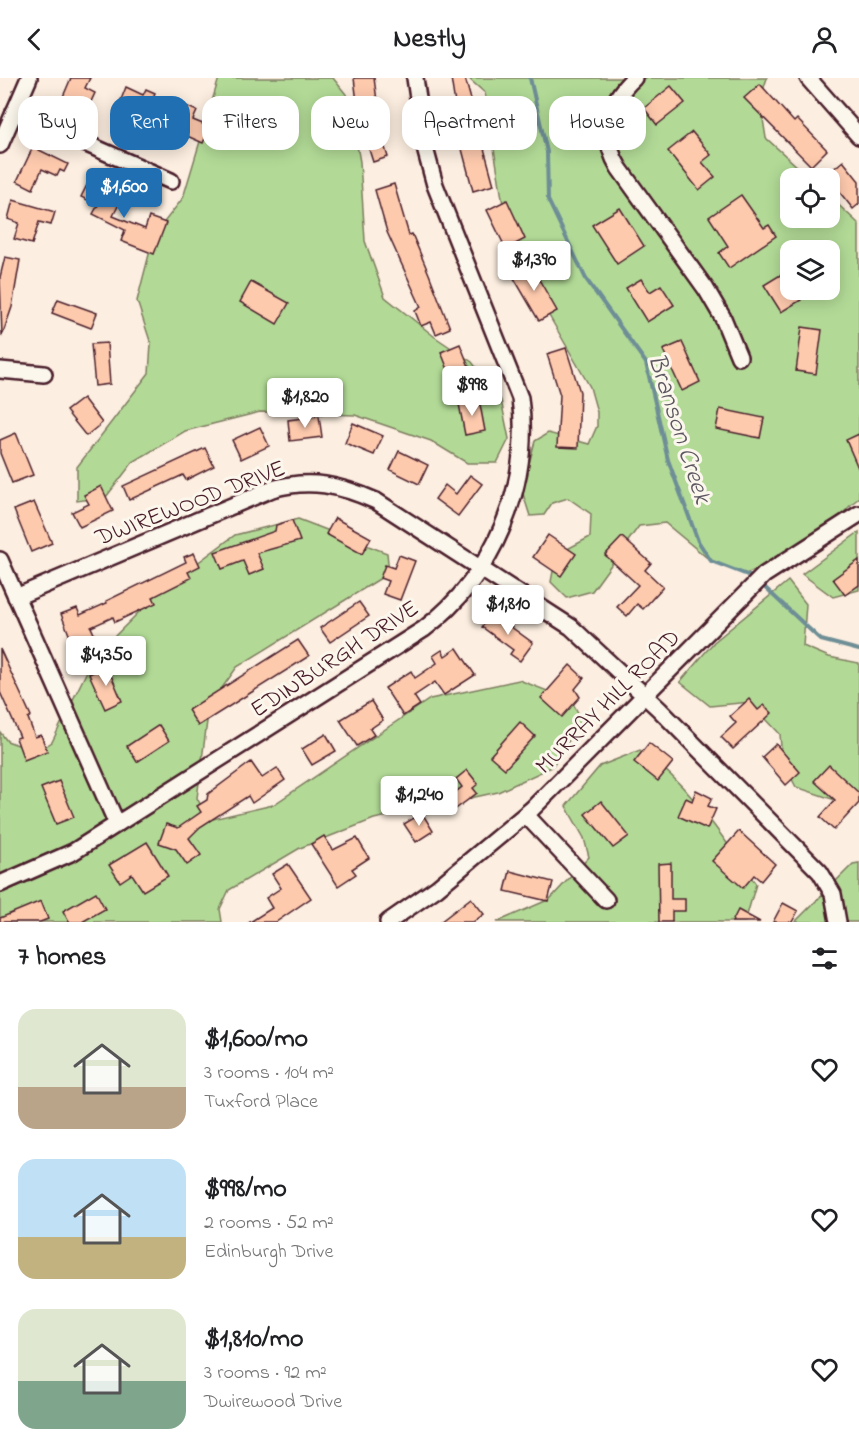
<!DOCTYPE html>
<meta charset="utf-8">
<style>
:root{--surface:#fff;--page:#f6f6f6;--text:#202124;--muted:#757577;--accent:#1f6fb2}
body{margin:0;font-family:"Indie Flower",sans-serif;background:var(--page);color:var(--text);height:100vh;display:flex;flex-direction:column;font-size:22px;white-space:nowrap}
*{box-sizing:border-box;margin:0}
p{font-size:20px;color:var(--muted)}
.icon{flex:none;width:33px;height:33px;fill:none;stroke:currentColor;stroke-width:2;stroke-linecap:round;stroke-linejoin:round}
.map{position:relative;height:844px;overflow:hidden}
.side{display:flex;flex-direction:column;background:var(--surface);flex:1}
.side>*{flex:none}
.hud{position:absolute;left:18px;top:18px;width:824px;height:54px;display:flex;gap:12px}
.buttons{position:absolute;left:780px;top:90px;display:grid;gap:12px}
.buttons a{display:grid;place-items:center;width:60px;height:60px;border-radius:12px;background:var(--surface);box-shadow:0 3px 15px #0003;font-size:30px}
.price{position:absolute;translate:-50% -51px;padding:0 14px;border-radius:6px;background:#fff;color:#222;font-size:20px;line-height:39px;filter:drop-shadow(0 2px 3px #0008)}
.price::after{content:'';position:absolute;left:50%;top:36px;width:18px;height:14px;margin-left:-9px;background:inherit;clip-path:polygon(0 0,100% 0,50% 100%)}
.price.on{background:var(--accent);color:#fff}
ul{padding:0;list-style:none}
li{display:flex;align-items:center;gap:18px;height:150px;padding:0 18px}
li span{display:grid;place-items:center;flex:none;width:168px;height:120px;border-radius:18px;color:#555}
li>.icon{margin-inline-start:auto}
span .icon{width:72px;height:72px;fill:#fffc;stroke-width:1}
li b{font-size:26px}
h2{display:flex;justify-content:space-between;align-items:center;height:72px;padding:0 18px;font-size:26px}
.chip{padding:0 21px;border-radius:18px;background:var(--surface);box-shadow:0 3px 15px #0003;font-size:21px;line-height:54px}
.chip.on{background:var(--accent);color:#fff}
header{display:flex;justify-content:space-between;align-items:center;height:78px;padding:0 18px;background:var(--surface);font-size:27px;font-weight:700}
.map>svg:first-child{display:block}
.green{fill:#b2da96;stroke:#7e7c60;stroke-width:1.5;fill-rule:evenodd}
.lines{fill:none;stroke-linecap:round;stroke-linejoin:round}
.stream{stroke:#6e8e96;stroke-width:4}
.building{fill:#fecaae;stroke:#4a1f2b;stroke-width:1.5}
.minor-casing{stroke:#4a1f2b;stroke-width:20}
.minor{stroke:#fbf7ec;stroke-width:15}
.labels{text-anchor:middle;stroke-width:6;stroke-linejoin:round;paint-order:stroke}
.street-label{font-size:24px;fill:#4a1f2b;stroke:#fbf7ec}
.water-label{font-size:26px;font-style:italic;fill:#5c5660;stroke:#fbf7ec}
</style>
<header><svg class="icon" aria-label="back" viewBox="0 0 24 24"><path d="M15 5l-7 7 7 7"/></svg>Nestly<svg class="icon" aria-label="person" viewBox="0 0 24 24"><circle cx="12" cy="8" r="4"/><path d="M4 21q1-7 8-7t8 7"/></svg></header>
<div class="map">
<svg width="859" height="844" viewBox="0 0 859 844">
<rect width="100%" height="100%" fill="#fceee0"/>
<filter id="ink" filterUnits="userSpaceOnUse"><feTurbulence type="fractalNoise" baseFrequency=".0167" numOctaves="2"/><feDisplacementMap in="SourceGraphic" scale="12" xChannelSelector="R" yChannelSelector="G"/><feConvolveMatrix kernelMatrix="1 2 1 2 8 2 1 2 1" color-interpolation-filters="sRGB"/></filter>
<g filter="url(#ink)">
<!-- green -->
<g class="green">
<polygon points="219,0 333,0 349,20 360,84 365,163 385,219 435,259 472,284 501,322 509,361 497,385 467,385 431,363 355,337 260,334 185,353 133,384 106,419 77,423 77,389 149,295 151,266 137,223 154,157 183,120"/>
<path d="M468 0H767L760 22 766 60 810 100H790V140H830V119L859 146V420C842 432 834 450 818 463 802 477 767 487 746 496L711 483 665 445 639 448 592 513 567 520 551 504 556 477 590 459 591 436 568 420 552 425 544 437 530 438 522 413 535 363 548 355 589 366 597 348V334L590 309 532 208 506 145 485 15ZM790 172H830V212H790Z"/>
<polygon points="298,441 387,475 389,495 237,589 209,628 197,720 209,742 273,727 430,621 519,602 571,622 582,642 552,689 498,714 374,741 300,770 229,812 220,831 222,844 0,844 0,654 7,663 37,674 52,664 94,579 161,512 235,457"/>
<polygon points="859,454 859,512 833,519 802,496"/>
<polygon points="788,503 806,526 803,568 829,579 859,585 859,722 841,724 796,709 782,682 780,656 750,624 710,628 680,604 714,564"/>
<path d="M640 672C689 705 722 759 756 806L745 844H497L550 821 589 779 584 760 566 728 600 688Z"/>
<polygon points="859,785 859,844 795,844 853,786"/>
</g>
<g class="lines">
<!-- stream -->
<g class="stream">
<polyline points="530,0 547,74 548,122 586,201 646,285 668,382 698,463 711,483 755,500"/>
<polyline points="761,506 821,562 859,572"/>
</g>
</g>
<!-- building -->
<g class="building">
<polygon points="71,0 90,0 85,10 95,15 87,32 62,21"/>
<polygon points="354,0 374,0 379,38 375,38 388,79 373,84 359,40"/>
<polygon points="451,0 465,0 475,36 488,33 491,50 479,52 494,107 473,113 462,71"/>
<polygon points="760,6 794,44 797,41 827,72 811,88 744,20"/>
<polygon points="671,8 685,25 657,47 644,30"/>
<polygon points="126,9 143,17 146,11 155,15 152,22 159,25 151,46 131,37 129,43 115,37"/>
<polygon points="180,25 197,33 193,42 210,49 203,65 169,50"/>
<polygon points="692,54 711,77 702,84 715,99 699,112 668,73"/>
<polygon points="33,69 68,86 64,94 60,92 57,98 42,91 33,111 17,103"/>
<polygon points="843,83 859,103 859,126 853,131 826,97"/>
<polygon points="89,103 122,120 113,138 145,151 149,139 166,145 154,176 121,163 125,152 93,136 98,127 81,119"/>
<polygon points="394,106 409,157 412,156 429,196 450,250 436,256 431,244 421,248 415,233 421,229 387,154 375,112"/>
<polygon points="741,117 764,150 769,147 776,158 729,190 719,175 728,168 709,139"/>
<polygon points="13,122 55,134 51,147 39,144 32,166 14,161 19,145 8,141"/>
<polygon points="507,122 525,161 506,171 487,132"/>
<polygon points="620,130 644,168 617,186 592,147"/>
<polygon points="5,179 20,182 12,229 2,258 0,199"/>
<polygon points="529,184 557,233 539,243 511,195"/>
<polygon points="790,191 790,212 795,212 801,222 781,234 764,207"/>
<polygon points="641,201 650,214 661,207 674,227 647,244 626,210"/>
<polygon points="251,204 289,225 277,246 240,224"/>
<polygon points="58,221 97,235 91,250 52,235"/>
<polygon points="802,249 822,252 816,296 796,293"/>
<polygon points="682,264 700,304 682,313 663,272"/>
<polygon points="107,265 110,306 95,308 91,266"/>
<polygon points="460,266 472,296 453,304 441,274"/>
<polygon points="566,270 580,314 578,370 557,369 560,317 547,276"/>
<polygon points="83,320 102,345 86,358 66,333"/>
<polygon points="479,321 485,353 465,357 459,326"/>
<polygon points="720,331 764,340 760,360 716,351"/>
<polygon points="319,338 322,359 290,363 288,342"/>
<polygon points="353,345 383,358 374,377 345,365"/>
<polygon points="260,349 269,368 241,381 232,362"/>
<polygon points="16,355 33,397 12,405 0,375 0,362"/>
<polygon points="859,356 859,392 846,362"/>
<polygon points="205,370 214,388 186,402 183,397 129,422 123,408"/>
<polygon points="399,373 428,387 419,406 390,392"/>
<polygon points="470,397 482,406 458,438 435,421 445,407 456,416"/>
<polygon points="101,408 113,433 80,449 72,434 89,426 84,417"/>
<polygon points="34,424 52,465 31,474 14,432"/>
<polygon points="335,440 371,460 362,476 326,456"/>
<polygon points="292,442 300,463 257,475 264,491 249,497 243,483 222,491 215,474 275,453 276,447"/>
<polygon points="548,457 576,476 561,498 533,479"/>
<polygon points="622,459 651,485 645,492 663,509 643,531 637,526 627,538 617,529 638,507 605,477"/>
<polygon points="194,475 200,488 188,494 191,500 153,519 156,525 115,544 113,539 91,549 96,560 74,569 61,536 77,530 80,537 107,525 106,523 186,484 184,479"/>
<polygon points="399,477 415,483 400,522 383,516 388,503 380,500 385,487 394,490"/>
<polygon points="859,482 859,507 845,517 833,501"/>
<polygon points="359,524 369,538 330,564 320,550"/>
<polygon points="492,535 533,565 520,583 510,576 513,572 482,549"/>
<polygon points="298,562 309,578 198,648 188,632"/>
<polygon points="457,570 475,597 444,617 435,604 414,618 420,627 403,638 385,610 411,593 415,600 437,585 433,578 442,572 445,578"/>
<polygon points="0,571 31,638 28,640 35,659 41,657 47,673 24,682 16,660 20,659 0,614"/>
<polygon points="570,587 584,600 575,611 580,619 562,639 541,620"/>
<polygon points="107,588 122,623 105,631 89,596"/>
<polygon points="749,621 758,632 764,627 772,635 733,671 721,659 736,645 730,638"/>
<polygon points="371,623 383,642 370,651 374,657 357,668 340,642"/>
<polygon points="520,644 535,658 505,691 490,678"/>
<polygon points="159,647 169,663 137,684 127,668"/>
<polygon points="326,656 336,673 312,687 302,671"/>
<polygon points="649,665 673,684 658,703 634,684"/>
<polygon points="776,666 800,694 786,707 762,679"/>
<polygon points="251,684 262,700 277,690 285,702 252,725 248,718 200,749 189,760 201,777 187,787 176,771 159,765 166,746 178,750 201,734 197,728 207,722 208,716"/>
<polygon points="829,687 859,715 859,725 834,752 820,739 835,722 814,703"/>
<polygon points="467,692 478,706 473,710 477,715 453,733 445,722 462,709 456,701"/>
<polygon points="59,703 74,739 56,746 41,710"/>
<polygon points="696,712 712,720 708,728 716,731 707,751 678,738 686,720 692,723"/>
<polygon points="601,723 629,758 613,770 585,736"/>
<polygon points="422,735 433,753 416,764 404,746"/>
<polygon points="739,753 775,786 761,803 754,797 743,810 712,783"/>
<polygon points="324,758 333,772 357,760 369,780 352,791 356,796 338,808 311,766"/>
<polygon points="147,764 168,798 143,813 132,796 120,804 109,787"/>
<polygon points="671,785 671,821 685,821 685,833 672,833 672,844 659,844 658,786"/>
<polygon points="288,786 311,820 276,844 250,844 272,830 266,820 281,810 272,796"/>
<polygon points="510,793 553,804 548,823 505,813"/>
<polygon points="96,814 105,831 82,844 69,844 63,833"/>
<polygon points="471,820 484,836 473,844 440,844"/>
<polygon points="41,823 48,841 40,844 0,844 0,840"/>
<polygon points="783,825 798,833 792,844 773,844"/>
<polygon points="738,832 760,844 732,844"/>
</g>
<g class="lines">
<defs>
<g id="minor">
<path d="M634 0C607 25 599 57 619 90L706 211 723 240 739 279"/>
<polyline points="808,0 859,58"/>
<polyline points="14,34 171,103"/>
<polyline points="0,67 29,0"/>
<polyline points="0,292 44,296"/>
<polyline points="0,482 117,746"/>
<path d="M16 519 272 411C310 400 340 407 376 423L571 549 659 631 820 794 833 816 838 844"/>
<polyline points="526,737 606,822"/>
<path d="M0 806 73 774 424 551C494 498 532 406 520 320L435 107 426 74 415 0"/>
<polyline points="388,844 437,810 532,731 764,497 859,436"/>
</g>
</defs>
<!-- minor casing -->
<use href="#minor" class="minor-casing"/>
<!-- minor -->
<use href="#minor" class="minor"/>
</g>
</g>
<g class="labels">
<!-- street labels -->
<g class="street-label">
<text transform="translate(190 424) rotate(-21)" y="8">DWIREWOOD DRIVE</text>
<text transform="translate(334 580) rotate(-33)" y="8">EDINBURGH DRIVE</text>
<text transform="translate(607 623) rotate(-45)" y="8">MURRAY HILL ROAD</text>
</g>
<!-- water labels -->
<g class="water-label">
<text transform="translate(681 350) rotate(72)" y="9">Branson Creek</text>
</g>
</g>
</svg>
<div class="buttons">
<a><svg class="icon" aria-label="locate" viewBox="0 0 24 24"><circle cx="12" cy="12" r="6"/><path d="M12 2v4M12 18v4M2 12h4M18 12h4"/></svg></a>
<a><svg class="icon" aria-label="layers" viewBox="0 0 24 24"><path d="M12 4l9 5-9 5-9-5zM3 14l9 5 9-5"/></svg></a>
</div>
<b class="price on" style="left:124px;top:141px">$1,600</b>
<b class="price" style="left:534px;top:214px">$1,390</b>
<b class="price" style="left:472px;top:339px">$998</b>
<b class="price" style="left:305px;top:351px">$1,820</b>
<b class="price" style="left:508px;top:558px">$1,810</b>
<b class="price" style="left:106px;top:609px">$4,350</b>
<b class="price" style="left:419px;top:749px">$1,240</b>
<div class="hud">
<a class="chip">Buy</a>
<a class="chip on">Rent</a>
<a class="chip">Filters</a>
<a class="chip">New</a>
<a class="chip">Apartment</a>
<a class="chip">House</a>
</div>
</div>
<section class="side">
<h2>7 homes<svg class="icon" aria-label="filters" viewBox="0 0 24 24"><path d="M4 7h16M4 17h16"/><circle cx="9" cy="7" r="2"/><circle cx="15" cy="17" r="2"/></svg></h2>
<ul>
<li><span style="background:linear-gradient(#dfe7d0 65%,#b9a48a 0)"><svg class="icon" aria-label="home" viewBox="0 0 24 24"><path d="M3 11l9-7 9 7M6 9v11h12V9"/></svg></span><div><b>$1,600/mo</b><p>3 rooms · 104 m²</p><p>Tuxford Place</p></div><svg class="icon" aria-label="heart" viewBox="0 0 24 24"><path d="M12 20l-8-8c-3-5 5-10 8-4 3-6 11-1 8 4z"/></svg></li>
<li><span style="background:linear-gradient(#bfe0f5 65%,#c2b280 0)"><svg class="icon" aria-label="home" viewBox="0 0 24 24"><path d="M3 11l9-7 9 7M6 9v11h12V9"/></svg></span><div><b>$998/mo</b><p>2 rooms · 52 m²</p><p>Edinburgh Drive</p></div><svg class="icon" aria-label="heart" viewBox="0 0 24 24"><path d="M12 20l-8-8c-3-5 5-10 8-4 3-6 11-1 8 4z"/></svg></li>
<li><span style="background:linear-gradient(#dfe7d0 60%,#7fa58c 0)"><svg class="icon" aria-label="home" viewBox="0 0 24 24"><path d="M3 11l9-7 9 7M6 9v11h12V9"/></svg></span><div><b>$1,810/mo</b><p>3 rooms · 92 m²</p><p>Dwirewood Drive</p></div><svg class="icon" aria-label="heart" viewBox="0 0 24 24"><path d="M12 20l-8-8c-3-5 5-10 8-4 3-6 11-1 8 4z"/></svg></li>
</ul>
</section>
